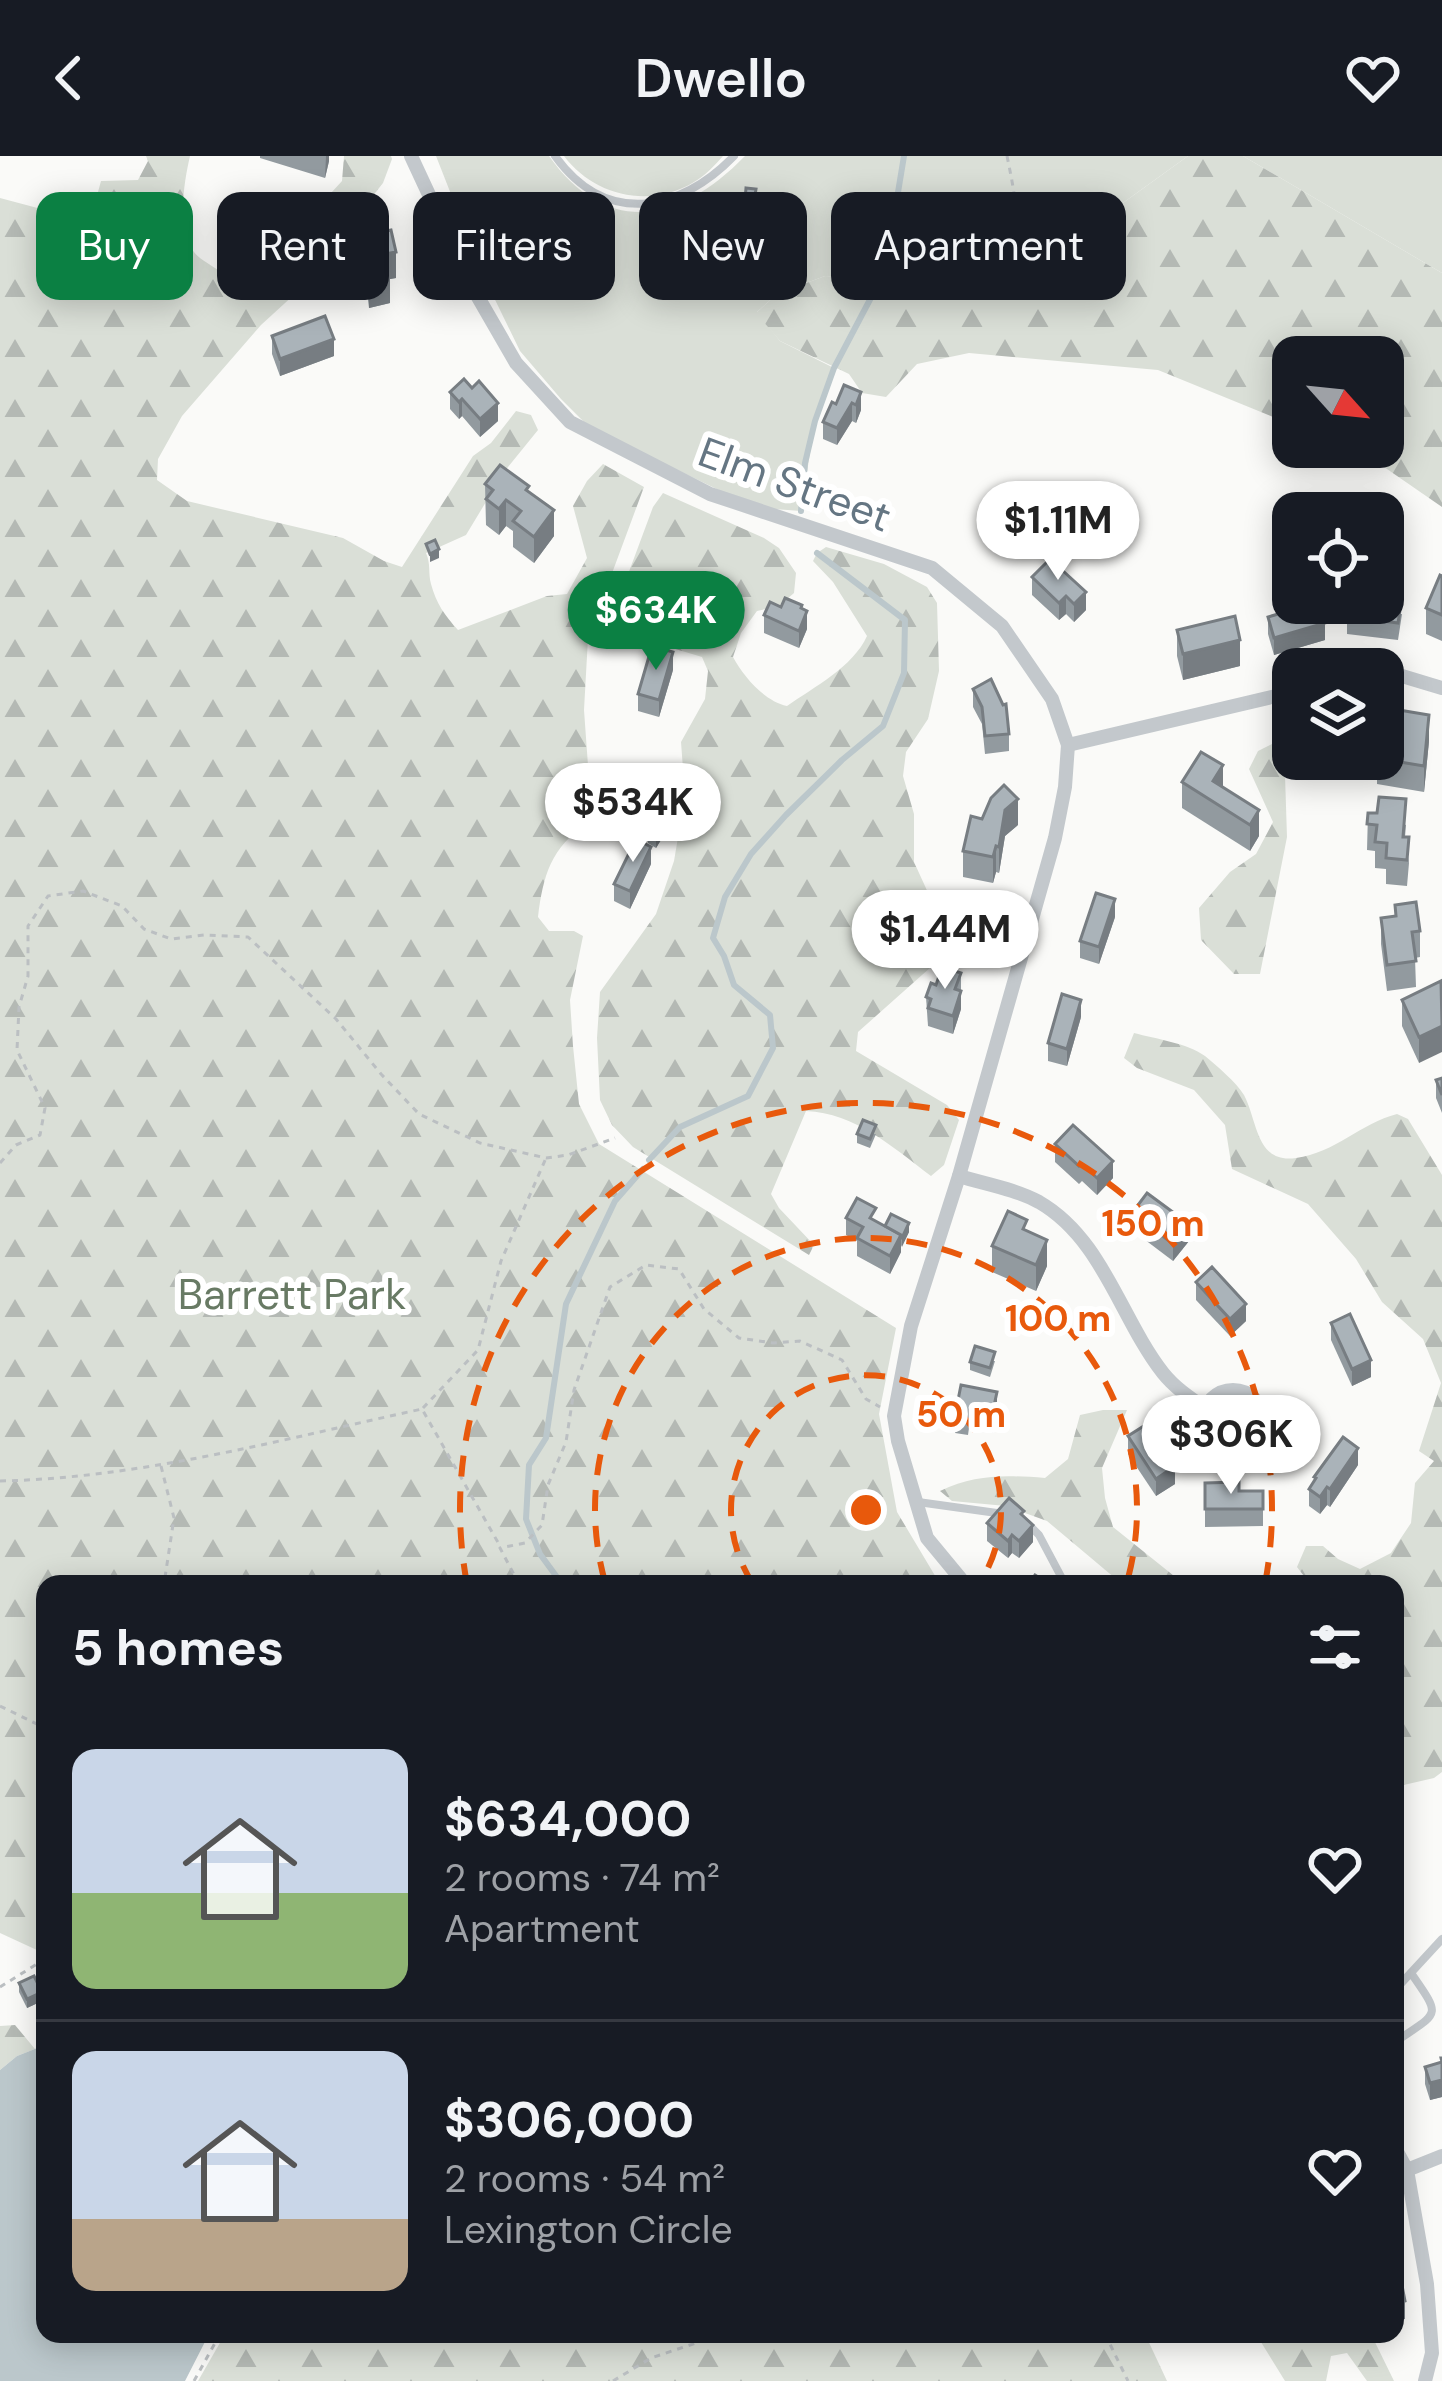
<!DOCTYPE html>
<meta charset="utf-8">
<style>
:root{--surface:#171b24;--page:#20242c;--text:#f1f3f6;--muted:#9ea1a6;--line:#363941;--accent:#0b8043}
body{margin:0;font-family:"DM Sans",sans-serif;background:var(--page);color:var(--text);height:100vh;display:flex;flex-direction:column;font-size:45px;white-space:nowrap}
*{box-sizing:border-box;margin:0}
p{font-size:39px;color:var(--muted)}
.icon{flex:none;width:66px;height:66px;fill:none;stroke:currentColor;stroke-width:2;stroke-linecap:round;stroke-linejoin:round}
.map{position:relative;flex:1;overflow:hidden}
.drawer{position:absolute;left:36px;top:1419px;width:1368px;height:768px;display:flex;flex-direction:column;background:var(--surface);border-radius:24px;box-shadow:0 6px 30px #0003}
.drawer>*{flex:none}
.banner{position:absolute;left:36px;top:36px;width:1371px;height:108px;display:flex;gap:24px}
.needle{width:78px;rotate:117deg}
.tools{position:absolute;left:1272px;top:180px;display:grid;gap:24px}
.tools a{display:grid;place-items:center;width:132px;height:132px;border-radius:24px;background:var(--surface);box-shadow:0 6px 30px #0003;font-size:60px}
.price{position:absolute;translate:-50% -102px;padding:0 27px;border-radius:42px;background:#fff;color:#222;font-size:39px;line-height:78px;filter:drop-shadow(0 3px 6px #0008)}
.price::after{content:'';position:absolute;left:50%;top:72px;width:36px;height:27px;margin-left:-18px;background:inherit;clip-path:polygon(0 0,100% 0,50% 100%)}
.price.selected{background:var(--accent);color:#fff}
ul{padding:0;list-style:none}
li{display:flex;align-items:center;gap:36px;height:300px;padding:0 36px}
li+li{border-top:3px solid var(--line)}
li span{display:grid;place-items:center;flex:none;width:336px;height:240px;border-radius:24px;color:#555}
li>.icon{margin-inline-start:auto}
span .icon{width:144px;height:144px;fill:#fffc;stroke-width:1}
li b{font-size:51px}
h2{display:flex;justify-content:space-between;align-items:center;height:144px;padding:0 36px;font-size:51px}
.pill{padding:0 42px;border-radius:24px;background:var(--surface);box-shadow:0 6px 30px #0003;font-size:42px;line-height:108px}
.pill.selected{background:var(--accent);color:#fff}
header{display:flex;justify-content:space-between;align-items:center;height:156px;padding:0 36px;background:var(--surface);font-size:54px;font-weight:600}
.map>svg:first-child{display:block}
.green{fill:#dadfd7}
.forest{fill:url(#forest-firs)}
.water{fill:#bbc7cb}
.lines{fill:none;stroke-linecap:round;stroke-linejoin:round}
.stream{stroke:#bbc7cb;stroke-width:6}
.path{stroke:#bbbfc2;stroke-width:3;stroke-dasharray:6 6;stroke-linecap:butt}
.service{stroke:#c3c8cc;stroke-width:8}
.minor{stroke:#c3c8cc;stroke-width:14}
.wall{fill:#929a9f}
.shaded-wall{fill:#777d82}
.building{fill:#aab3b9;stroke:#777d82;stroke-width:3}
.ring{fill:none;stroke:#e8590c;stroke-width:6;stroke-dasharray:21 15}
.labels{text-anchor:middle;stroke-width:12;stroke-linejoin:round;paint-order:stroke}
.street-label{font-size:42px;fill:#657683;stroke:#fff}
.park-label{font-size:42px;fill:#687a64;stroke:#fff}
.centre{fill:#e8590c;stroke:#fff;stroke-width:6}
.ring-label{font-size:36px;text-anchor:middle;font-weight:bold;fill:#e8590c;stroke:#fff;stroke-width:12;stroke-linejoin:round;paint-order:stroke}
</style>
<header><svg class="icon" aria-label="back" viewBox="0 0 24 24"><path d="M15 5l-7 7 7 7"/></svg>Dwello<svg class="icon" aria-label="heart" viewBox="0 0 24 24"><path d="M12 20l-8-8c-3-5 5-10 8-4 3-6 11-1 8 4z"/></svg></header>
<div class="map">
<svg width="1442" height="2225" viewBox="0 0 1442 2225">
<defs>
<pattern id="forest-firs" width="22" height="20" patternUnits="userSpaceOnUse" patternTransform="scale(3)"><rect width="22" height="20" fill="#dadfd7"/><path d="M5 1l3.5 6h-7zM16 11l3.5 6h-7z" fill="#b4b9b4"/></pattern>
</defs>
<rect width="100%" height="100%" fill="#fafaf8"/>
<!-- green -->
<g class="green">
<path d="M436 0H549C608 83 681 66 745 0H1188L1102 62 1022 129 951 128 825 120 777 138 757 156 780 185 834 212 815 265 801 355 774 353 729 339 628 290 584 266 561 243 520 195 482 117Z"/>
<path d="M564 0H723C714 10 705 20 694 26 650 53 594 40 564 0Z"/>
<polygon points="1243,0 1442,0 1442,117"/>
</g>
<!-- forest -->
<g class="forest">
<path d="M146 0H190C184 26 176 73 194 96 199 103 211 109 218 114L241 109 259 86 283 75 320 49 342 25 344 0H391L392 3 383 27 296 137 261 169 182 260 158 303 157 324 187 345 343 382 384 405 402 411 473 300 491 287 516 255 531 259 538 274 504 316 466 379 426 397C431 408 428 417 431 428 436 447 445 460 458 474L547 440 567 438 587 402 573 350 587 325 603 308 644 331 588 482 584 554 591 651 587 668C551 691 543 720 538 761L549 775H574L583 780 570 844 573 890 579 948 599 988 896 1172 879 1258 897 1356 940 1428H45V1792L39 1795 0 1777V42L60 58 95 47 101 25 138 24 148 5Z"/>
<polygon points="1188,0 1243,0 1442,117 1442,351 1371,302 1345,291 1383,291 1383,201 1293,201 1293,269 1158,214 969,197 917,208 886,241 862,237 849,218 780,185 756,157 777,138 825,120 951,128 1022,129 1102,62"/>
<path d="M663 337 764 382 779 392 796 417 794 437 779 450 757 455 741 477 733 501C744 521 764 545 787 550 814 531 853 511 867 480L833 426 813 405 817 397 826 391 884 408 927 431 937 447 939 515 928 563 906 596 903 620 914 658V706L930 741 937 783 931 811 858 876 856 895 947 949 959 964 944 1009 931 1020C894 992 855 957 806 955L771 1038 779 1052 814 1089 809 1099 633 991 612 969 600 944 597 882 600 836 656 758 674 705 685 640 681 586 705 543 708 515 702 501 619 476 613 468 614 456 653 351Z"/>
<polygon points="1280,584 1284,588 1287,681 1260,818 1234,818 1201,784 1199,752 1230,716 1256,698 1273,666 1249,613 1258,595"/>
<path d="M1134 877C1156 883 1187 887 1205 900 1217 910 1236 926 1244 939 1258 966 1256 1008 1296 1002 1335 997 1361 967 1397 958L1408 963 1442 1019V1616L1434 1622 1395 1631V1428H1310L1297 1411 1306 1390H1323L1338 1403 1360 1413 1391 1397 1411 1367 1415 1327 1434 1305 1419 1295 1441 1227 1423 1183 1382 1146 1356 1103 1308 1048 1232 1013 1225 969 1194 934 1137 912 1124 902Z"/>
<path d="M1103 1254H1127L1102 1312 1105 1342 1113 1371 1184 1428H1122L1047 1365 1006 1350 952 1345 940 1335C976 1318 1005 1319 1045 1322L1068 1303 1080 1259Z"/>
<polygon points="15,1869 35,1893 17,1900 0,1914 0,1870"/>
<polygon points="225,2178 1145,2178 1167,2225 198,2225"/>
<polygon points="1256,2178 1371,2178 1394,2225 1367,2225 1347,2197 1331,2200 1326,2225 1285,2225"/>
</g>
<!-- water -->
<polygon class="water" points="45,1889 45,2178 209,2178 185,2225 0,2225 0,1914 17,1900"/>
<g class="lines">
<!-- stream -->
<g class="stream">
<polyline points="801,355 805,307 815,265 834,212 885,115 904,0"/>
<polyline points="649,1004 680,971 748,940 773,892 770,859 734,829 724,800 713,782 725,741 751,698 786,659 842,604 883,570 904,517 905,464 817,397"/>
<polyline points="562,1428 540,1398 526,1363 529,1309 546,1282 566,1148 615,1045 643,1013"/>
</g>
<!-- path -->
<g class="path">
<path d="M1007 0C1016 43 1023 85 1017 129"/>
<polyline points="0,1007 16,989 40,979 45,952 17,894 19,851 28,820 28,770 48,740 83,735 122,750 144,773 171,783 204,779 248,781 336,863 381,918 419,958 480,987 546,1002 568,999 615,982"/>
<polyline points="423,1252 478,1194 501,1105 546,1002"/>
<polyline points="161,1310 174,1362 164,1428"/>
<path d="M0 1325C142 1322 283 1283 422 1253L500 1390"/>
<polyline points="519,1428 500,1392 525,1387 542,1369 548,1329 566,1286 574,1234 610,1131 646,1109 679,1113 704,1153 739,1182 773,1187 800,1185 842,1204 866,1243 880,1251"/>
<polyline points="0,1550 45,1572"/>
<polyline points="0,1831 45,1803"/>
<polyline points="1105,2178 1128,2225"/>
<polyline points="194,2225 220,2178"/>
<polyline points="613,2225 651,2202 723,2178"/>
</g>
<!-- service -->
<g class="service">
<path d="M555 0C606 71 680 56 734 0"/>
<polyline points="918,1346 1004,1358"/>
<polyline points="1028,1368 1039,1379 1065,1428"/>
<polyline points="1395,1834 1442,1783"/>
<path d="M1395 1886C1440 1855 1442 1862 1411 1817"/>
</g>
<!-- minor -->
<g class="minor">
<polyline points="411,0 471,129 516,207 570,266 710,338 932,412 1002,470 1052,543 1068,589 1065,631 1055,682 959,1020 911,1170 894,1260 898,1285 927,1382 965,1428"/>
<polyline points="1383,519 1402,520 1442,532"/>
<polyline points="1068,589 1293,536"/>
<path d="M959 1020C985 1028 1015 1033 1039 1046 1103 1083 1120 1162 1163 1217 1175 1232 1190 1242 1206 1253"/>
<circle cx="1233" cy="1264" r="30"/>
<polyline points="1395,1992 1407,2014 1427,2128 1432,2197 1425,2225"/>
<polyline points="1407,2014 1442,2000"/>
</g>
</g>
<!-- wall -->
<g class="wall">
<polygon points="260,0 329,0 329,5 325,22 260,2"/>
<polygon points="746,32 756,33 754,54 745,53"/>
<polygon points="359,71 396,122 390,123 390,147 369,152 366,128 360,130 356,115 356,89 359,88"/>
<polygon points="272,180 334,200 280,220 272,198"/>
<polygon points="844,229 861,254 856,267 852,265 837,289 823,283 823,266 836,248"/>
<polygon points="450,236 498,265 480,281 462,260 459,263 450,253"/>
<polygon points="485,328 529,337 554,380 534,407 513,391 513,375 506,370 499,379 486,369"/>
<polygon points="1050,403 1086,454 1074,466 1066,458 1059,464 1032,439 1032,421"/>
<polygon points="1442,420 1442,485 1426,478 1426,452"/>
<polygon points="781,451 802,453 807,473 799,492 764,477 764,459"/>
<polygon points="1402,458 1398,484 1347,478 1347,460"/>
<polygon points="1268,461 1325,484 1274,499 1268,478"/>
<polygon points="1177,474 1240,510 1183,524 1177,500"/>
<polygon points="673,514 659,561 638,555 638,538"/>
<polygon points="973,533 1009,578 1009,595 985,598 982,568 973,551"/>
<polygon points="1429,585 1424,636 1377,628 1377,603"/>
<polygon points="1182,626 1223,631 1259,680 1250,695 1182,652"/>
<polygon points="1368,657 1406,669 1405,681 1409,707 1407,730 1386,728 1386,713 1375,712 1375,695 1367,694"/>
<polygon points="1018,669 1005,680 999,717 996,716 993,727 963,721 963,695"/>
<polygon points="648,678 664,679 656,692 648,687"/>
<polygon points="651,708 630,753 614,745 614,728"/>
<polygon points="1395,749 1420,775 1420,801 1415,802 1416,831 1387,835 1381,788 1381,762 1395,760"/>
<polygon points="1115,761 1099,808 1080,802 1080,785"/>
<polygon points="961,817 961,853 953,878 928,870 926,841 936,829"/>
<polygon points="1442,827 1419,907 1402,870 1402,844"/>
<polygon points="1081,861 1067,910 1048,905 1048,887"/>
<polygon points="1442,922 1442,957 1436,942 1436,924"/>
<polygon points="857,978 876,978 870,992 857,987"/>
<polygon points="1055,988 1113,1022 1097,1039 1082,1025 1079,1028 1055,1006"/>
<polygon points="1132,1057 1189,1085 1173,1105 1132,1074"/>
<polygon points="846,1062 876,1065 885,1070 909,1076 901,1091 901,1096 890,1118 857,1100 857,1085 846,1079"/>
<polygon points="1027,1075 1047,1110 1036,1135 992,1116 992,1090"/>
<polygon points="1196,1126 1246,1165 1230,1180 1196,1144"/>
<polygon points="1331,1167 1371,1221 1352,1230 1331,1184"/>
<polygon points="995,1205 990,1221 970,1214 970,1206"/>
<polygon points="961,1229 997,1254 992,1277 969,1272 968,1279 955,1277 955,1259"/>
<polygon points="1128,1280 1169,1301 1175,1328 1156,1340 1128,1298"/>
<polygon points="1358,1309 1330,1351 1327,1349 1320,1358 1309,1350 1309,1333 1314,1326 1314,1321"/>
<polygon points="1205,1327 1239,1335 1263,1335 1263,1370 1205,1371"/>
<polygon points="1024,1361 1033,1386 1019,1402 1012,1397 1008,1402 987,1385 987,1367"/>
<polygon points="19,1827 42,1845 27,1852 19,1836"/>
<polygon points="1441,1902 1442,1941 1430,1944 1425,1928 1425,1911 1441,1907"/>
</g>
<!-- shaded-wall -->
<g class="shaded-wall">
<polygon points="326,0 329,0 329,5 325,22"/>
<polygon points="396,96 396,122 390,123 390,147 369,152 369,126 385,98"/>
<polygon points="366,102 366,128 360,130 360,104"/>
<polygon points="334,183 334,200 280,220 280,203"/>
<polygon points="861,236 861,254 856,267 856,249"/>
<polygon points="462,243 462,260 459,263 459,246"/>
<polygon points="498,247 498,265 480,281 480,263"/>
<polygon points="852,247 852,265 837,289 837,272"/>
<polygon points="506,344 506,370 499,379 499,353"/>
<polygon points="554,354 554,380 534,407 534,381"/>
<polygon points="439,393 439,402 430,406 430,398"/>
<polygon points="1086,436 1086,454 1074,466 1074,448"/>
<polygon points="1066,440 1066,458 1059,464 1059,447"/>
<polygon points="807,455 807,473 799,492 799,475"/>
<polygon points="1325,467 1325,484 1274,499 1274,482"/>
<polygon points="1240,484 1240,510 1183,524 1183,498"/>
<polygon points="673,496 673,514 659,561 659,544"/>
<polygon points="1429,559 1429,585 1424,636 1424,610"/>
<polygon points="1223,609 1223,635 1213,625"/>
<polygon points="1018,643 1018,669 1005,680 999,717 999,691 1005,654"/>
<polygon points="1259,654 1259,680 1250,695 1250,669"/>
<polygon points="664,670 664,679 656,692 656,683"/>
<polygon points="996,690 996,716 993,727 993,701"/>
<polygon points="651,691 651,708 630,753 630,735"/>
<polygon points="1115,743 1115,761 1099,808 1099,791"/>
<polygon points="961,835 961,853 953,878 953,860"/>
<polygon points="1081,844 1081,861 1067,910 1067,893"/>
<polygon points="1442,851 1442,896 1419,907 1419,881"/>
<polygon points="1113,1005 1113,1022 1097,1039 1097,1022"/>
<polygon points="909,1067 909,1076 902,1091 902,1082"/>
<polygon points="1189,1068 1189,1085 1173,1105 1173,1088"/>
<polygon points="901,1079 901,1096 890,1118 890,1100"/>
<polygon points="1047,1084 1047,1110 1036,1135 1036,1109"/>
<polygon points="1246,1148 1246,1165 1230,1180 1230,1163"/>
<polygon points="1371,1204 1371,1221 1352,1230 1352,1213"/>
<polygon points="997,1236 997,1254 992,1277 992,1259"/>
<polygon points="1358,1292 1358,1309 1330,1351 1330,1333"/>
<polygon points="1175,1310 1175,1328 1156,1340 1156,1323"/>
<polygon points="1327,1331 1327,1349 1320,1358 1320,1341"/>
<polygon points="1033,1369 1033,1386 1019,1402 1019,1385"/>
<polygon points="1012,1379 1012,1397 1008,1402 1008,1385"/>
<polygon points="42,1836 42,1845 27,1852 27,1843"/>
<polygon points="1442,1924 1442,1941 1430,1944 1430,1927"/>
<polygon points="1405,2145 1405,2163 1395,2165 1395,2148"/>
</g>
<!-- building -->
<g class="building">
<polygon points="746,32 756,33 754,45 745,44"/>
<polygon points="378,66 381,76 391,74 396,96 385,98 390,121 369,126 366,102 360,104 356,89 363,87 359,71"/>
<polygon points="325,160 334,183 280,203 272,180"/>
<polygon points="464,223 472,232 479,225 498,247 480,263 462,243 459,246 450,236"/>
<polygon points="844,229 861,236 856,249 852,247 837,272 823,266 832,246 836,248"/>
<polygon points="500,309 529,330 526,334 554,354 534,381 513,365 521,355 506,344 499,353 486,343 493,334 485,328"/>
<polygon points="435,384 439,393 430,398 426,388"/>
<polygon points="1050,403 1086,436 1074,448 1066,440 1059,447 1032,421"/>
<polygon points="1440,419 1442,420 1442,459 1426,452"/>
<polygon points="1383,438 1402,441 1398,467 1347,460 1349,447 1383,447"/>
<polygon points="785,442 802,449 801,452 807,455 799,475 764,459 770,446 781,451"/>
<polygon points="1316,447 1320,447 1325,467 1274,482 1268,461"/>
<polygon points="1235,460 1240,484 1183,498 1177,474"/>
<polygon points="652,490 673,496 659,544 638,538"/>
<polygon points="991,523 1003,549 1006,548 1009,578 985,580 982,551 973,533"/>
<polygon points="1393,553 1429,559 1424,610 1382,603 1383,585 1388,586"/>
<polygon points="1201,596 1223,609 1213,625 1259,654 1250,669 1182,626"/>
<polygon points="1004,629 1018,643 1005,654 999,691 996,690 993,701 963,695 971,660 982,663 991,642"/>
<polygon points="1379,641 1406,643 1403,681 1409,681 1407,704 1386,702 1387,687 1375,686 1377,669 1367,668 1368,657 1377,657"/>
<polygon points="655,665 664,670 656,683 648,678"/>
<polygon points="636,683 651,691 630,735 614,728"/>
<polygon points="1096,737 1115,743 1099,791 1080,785"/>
<polygon points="1416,746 1420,775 1412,776 1416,805 1387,809 1381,762 1396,760 1395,749"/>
<polygon points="942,811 961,817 955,833 961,835 953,860 928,852 931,843 926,841 931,827 936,829"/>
<polygon points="1441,825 1442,870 1419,881 1402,844"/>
<polygon points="1062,838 1081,844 1067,893 1048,887"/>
<polygon points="1442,922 1442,939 1436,924"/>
<polygon points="863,964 876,969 870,983 857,978"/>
<polygon points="1073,969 1113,1005 1097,1022 1082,1008 1079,1010 1055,988"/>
<polygon points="1147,1037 1189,1068 1173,1088 1132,1057"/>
<polygon points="857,1042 876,1052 870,1062 901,1079 890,1100 857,1082 863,1071 846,1062"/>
<polygon points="1008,1055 1027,1064 1023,1073 1047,1084 1036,1109 992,1090"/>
<polygon points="891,1058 909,1067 902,1082 900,1082 901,1079 885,1070"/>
<polygon points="1212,1111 1246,1148 1230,1163 1196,1126"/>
<polygon points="1350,1158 1371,1204 1352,1213 1331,1167"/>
<polygon points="975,1190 995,1196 990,1212 970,1206"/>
<polygon points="961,1229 997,1236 992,1259 969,1254 968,1262 955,1259"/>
<polygon points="1150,1266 1169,1294 1166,1296 1175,1310 1156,1323 1128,1280"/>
<polygon points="1343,1281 1358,1292 1330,1333 1327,1331 1320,1341 1309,1333 1316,1322 1314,1321"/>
<polygon points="1239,1326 1239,1335 1263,1335 1263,1353 1205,1353 1205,1327"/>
<polygon points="1009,1342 1024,1355 1021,1358 1033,1369 1019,1385 1012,1379 1008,1385 987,1367"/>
<polygon points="1035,1419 1048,1427 1048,1428 1029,1428"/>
<polygon points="34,1820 42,1836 27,1843 19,1827"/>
<polygon points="1441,1902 1442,1902 1442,1924 1430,1927 1425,1911 1442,1906"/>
<polygon points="1400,2119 1405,2145 1395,2148 1395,2120"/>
</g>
<!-- distance rings -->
<g class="ring">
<path d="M753 1428A135 135 0 1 1 979 1428"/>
<path d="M605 1426A271 271 0 1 1 1127 1426"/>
<path d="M467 1428A406 406 0 1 1 1265 1428"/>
</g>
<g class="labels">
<!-- street labels -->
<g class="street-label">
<text transform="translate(795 328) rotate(20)" y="15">Elm Street</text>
</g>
<!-- park labels -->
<g class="park-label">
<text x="292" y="1153">Barrett Park</text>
</g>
</g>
<circle cx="866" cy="1354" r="18" class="centre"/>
<g class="ring-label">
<text x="1153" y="1080">150 m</text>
<text x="1058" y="1175">100 m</text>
<text x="961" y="1271">50 m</text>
</g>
</svg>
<div class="tools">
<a><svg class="needle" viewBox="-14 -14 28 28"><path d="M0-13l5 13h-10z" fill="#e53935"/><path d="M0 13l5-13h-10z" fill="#9ea1a6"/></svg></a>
<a><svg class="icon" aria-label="locate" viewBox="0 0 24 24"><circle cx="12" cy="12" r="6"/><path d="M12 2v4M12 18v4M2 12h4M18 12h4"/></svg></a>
<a><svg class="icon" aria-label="layers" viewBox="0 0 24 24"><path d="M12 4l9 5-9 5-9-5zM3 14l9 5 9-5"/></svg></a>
</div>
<b class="price" style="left:1058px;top:427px">$1.11M</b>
<b class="price selected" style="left:656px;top:517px">$634K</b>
<b class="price" style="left:633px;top:709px">$534K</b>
<b class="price" style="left:945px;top:836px">$1.44M</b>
<b class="price" style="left:1231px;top:1341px">$306K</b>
<div class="banner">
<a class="pill selected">Buy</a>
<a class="pill">Rent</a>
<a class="pill">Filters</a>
<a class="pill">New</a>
<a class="pill">Apartment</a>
</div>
<section class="drawer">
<h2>5 homes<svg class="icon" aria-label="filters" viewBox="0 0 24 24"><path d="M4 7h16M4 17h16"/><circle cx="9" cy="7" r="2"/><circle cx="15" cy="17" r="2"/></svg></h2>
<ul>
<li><span style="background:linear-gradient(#c9d6e8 60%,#8fb573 0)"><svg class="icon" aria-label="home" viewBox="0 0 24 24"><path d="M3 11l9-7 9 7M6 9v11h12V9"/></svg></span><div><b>$634,000</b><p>2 rooms · 74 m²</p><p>Apartment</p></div><svg class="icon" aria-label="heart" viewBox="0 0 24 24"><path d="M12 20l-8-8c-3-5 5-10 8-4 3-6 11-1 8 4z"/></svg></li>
<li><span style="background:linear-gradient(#c9d6e8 70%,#b9a48a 0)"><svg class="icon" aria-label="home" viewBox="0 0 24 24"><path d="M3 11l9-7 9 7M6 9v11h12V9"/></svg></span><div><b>$306,000</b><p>2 rooms · 54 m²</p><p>Lexington Circle</p></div><svg class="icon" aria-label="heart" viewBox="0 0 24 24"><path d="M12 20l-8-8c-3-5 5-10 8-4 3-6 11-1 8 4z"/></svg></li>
</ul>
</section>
</div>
